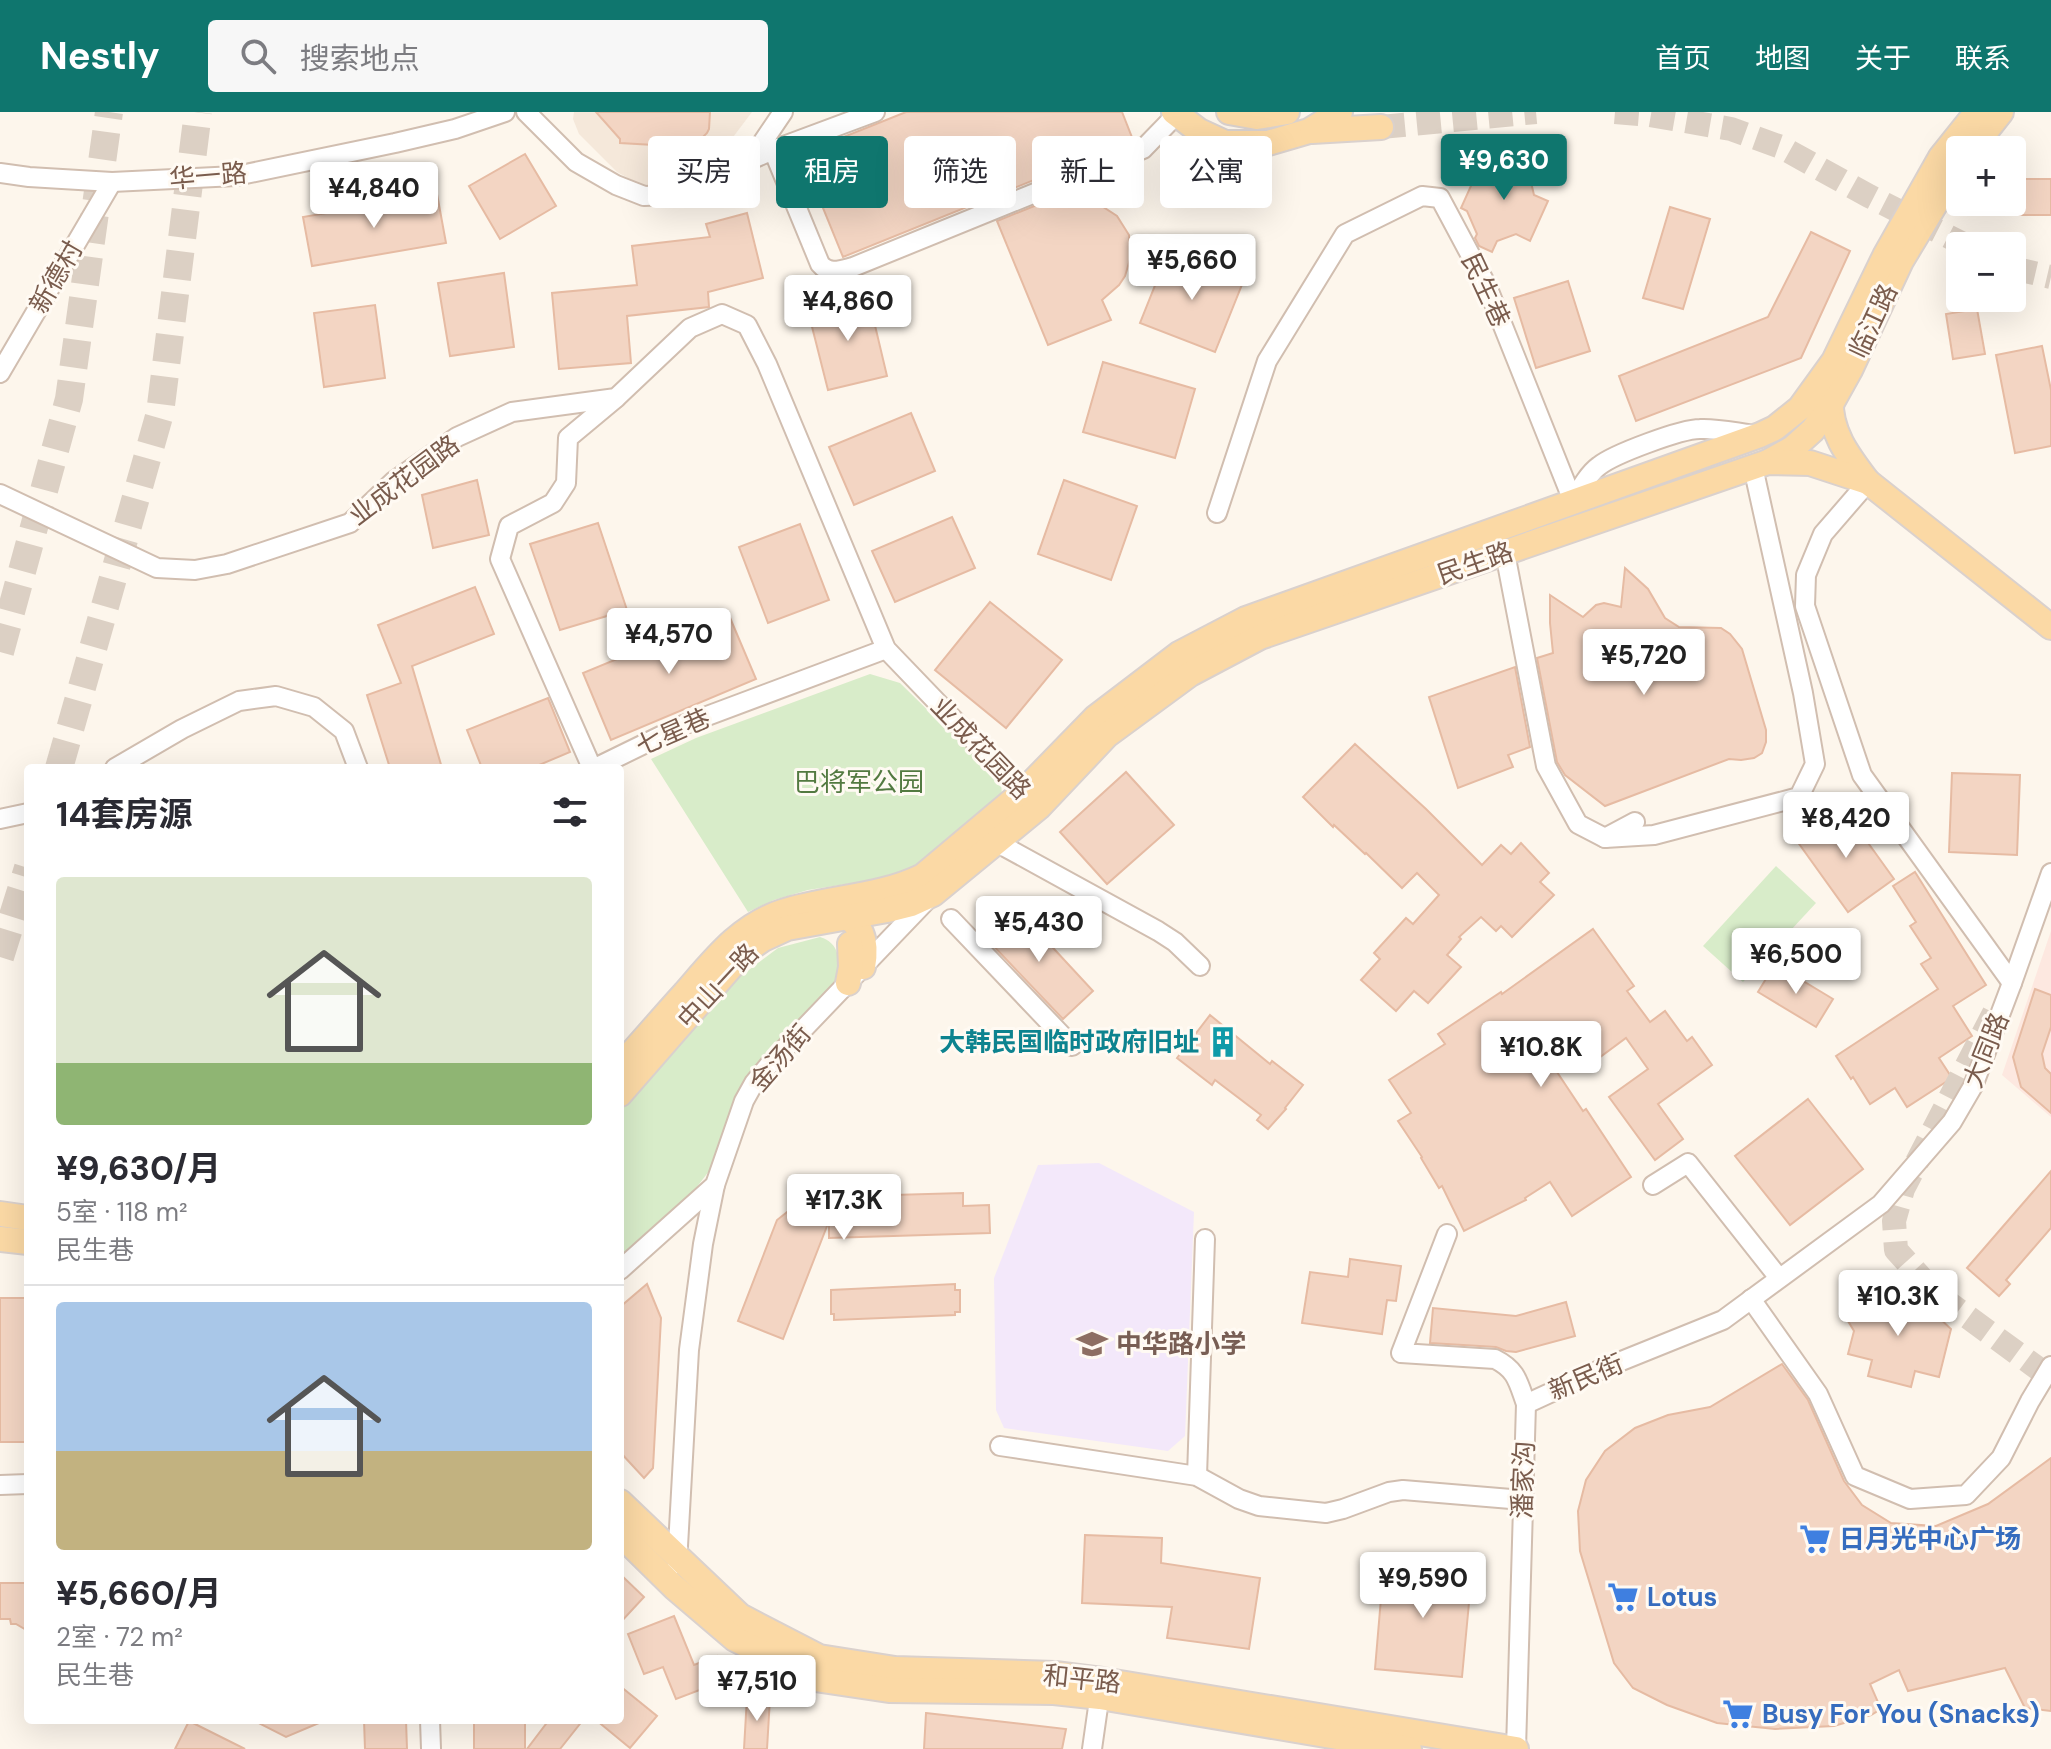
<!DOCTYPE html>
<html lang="zh">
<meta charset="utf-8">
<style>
:root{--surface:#fff;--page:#f7f7f7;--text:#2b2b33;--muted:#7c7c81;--line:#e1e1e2;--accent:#0f766e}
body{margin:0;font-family:"DM Sans","Noto Sans SC",sans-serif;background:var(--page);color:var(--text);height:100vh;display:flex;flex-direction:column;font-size:30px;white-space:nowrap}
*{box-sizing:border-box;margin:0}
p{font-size:26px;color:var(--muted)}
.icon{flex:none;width:44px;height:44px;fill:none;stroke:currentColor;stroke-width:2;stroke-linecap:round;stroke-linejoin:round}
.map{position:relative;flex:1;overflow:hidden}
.drawer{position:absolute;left:24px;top:652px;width:600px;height:960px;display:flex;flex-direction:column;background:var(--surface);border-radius:8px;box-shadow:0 8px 32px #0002}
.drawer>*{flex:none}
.top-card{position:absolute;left:648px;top:24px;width:760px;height:72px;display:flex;gap:16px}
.tools{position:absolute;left:1946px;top:24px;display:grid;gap:16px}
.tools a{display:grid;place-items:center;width:80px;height:80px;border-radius:8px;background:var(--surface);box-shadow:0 8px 32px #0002;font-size:40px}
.price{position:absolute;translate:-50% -68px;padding:0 18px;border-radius:8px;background:#fff;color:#222;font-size:26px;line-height:52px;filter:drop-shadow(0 2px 4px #0008)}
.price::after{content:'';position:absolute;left:50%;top:48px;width:24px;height:18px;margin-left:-12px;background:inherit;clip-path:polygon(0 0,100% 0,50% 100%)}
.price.selected{background:var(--accent);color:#fff}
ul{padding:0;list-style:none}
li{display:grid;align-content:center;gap:16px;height:424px;padding:0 32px}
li+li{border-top:2px solid var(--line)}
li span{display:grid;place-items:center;height:248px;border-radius:8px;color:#555}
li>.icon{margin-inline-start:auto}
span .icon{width:144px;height:144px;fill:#fffc;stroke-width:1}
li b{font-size:34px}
h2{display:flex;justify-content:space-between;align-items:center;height:96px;padding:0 32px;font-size:34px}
.chip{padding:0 28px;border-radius:8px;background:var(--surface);box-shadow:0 8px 32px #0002;font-size:28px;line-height:72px}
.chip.selected{background:var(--accent);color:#fff}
header{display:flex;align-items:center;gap:48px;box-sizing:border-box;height:112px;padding:0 40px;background:var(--accent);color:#fff}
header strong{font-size:38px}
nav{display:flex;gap:44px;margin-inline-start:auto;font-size:28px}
.search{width:560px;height:72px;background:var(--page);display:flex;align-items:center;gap:20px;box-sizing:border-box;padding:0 28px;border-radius:8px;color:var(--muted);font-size:30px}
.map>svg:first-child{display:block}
.residential{fill:#f5e8da}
.commercial{fill:#fde8e0}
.education{fill:#f3e8fa}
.green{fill:#d8ecc9}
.building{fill:#f3d5c3;stroke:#e6bba3;stroke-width:2}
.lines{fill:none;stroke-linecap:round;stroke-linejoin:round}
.major-tunnel{stroke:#dcd0c4;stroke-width:24;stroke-dasharray:24 12;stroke-linecap:butt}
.highway-tunnel{stroke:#dcd0c4;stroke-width:28;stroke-dasharray:28 14;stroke-linecap:butt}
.minor-casing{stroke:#d1beb0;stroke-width:22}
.major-casing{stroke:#dad1cd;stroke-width:28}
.minor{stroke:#fff;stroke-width:18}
.major{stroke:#fbd9a5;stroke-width:24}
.labels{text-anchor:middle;stroke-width:6;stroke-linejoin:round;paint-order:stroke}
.street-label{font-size:26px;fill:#7a5c4d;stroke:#fffaf3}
.park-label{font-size:26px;fill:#537a41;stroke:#fffaf3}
.culture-label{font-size:26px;font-weight:bold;fill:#0d838f;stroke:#fffaf3;text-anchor:end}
.education-label{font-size:26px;font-weight:bold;fill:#785e54;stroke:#fffaf3;text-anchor:start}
.shop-label{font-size:26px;font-weight:bold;fill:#366cbe;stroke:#fffaf3;text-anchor:start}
</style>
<header>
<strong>Nestly</strong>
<div class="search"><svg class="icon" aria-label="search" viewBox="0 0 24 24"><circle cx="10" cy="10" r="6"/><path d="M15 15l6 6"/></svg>搜索地点</div>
<nav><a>首页</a><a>地图</a><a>关于</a><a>联系</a></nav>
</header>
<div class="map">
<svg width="2051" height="1637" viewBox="0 0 2051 1637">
<rect width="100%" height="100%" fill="#fdf6ec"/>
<!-- residential -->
<polygon class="residential" points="574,0 752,0 721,41 691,65 663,76 639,72 617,60 579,22 573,7"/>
<!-- commercial -->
<polygon class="commercial" points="2051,819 2051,1005 2002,963"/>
<!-- education -->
<polygon class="education" points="1099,1051 1194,1100 1185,1324 1168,1339 1004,1316 996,1298 994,1166 1038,1053"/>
<!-- green -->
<g class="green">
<polygon points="870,562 900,571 1001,670 1002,684 926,752 892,765 808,778 774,788 748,800 651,647 696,626"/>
<polygon points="1776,754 1816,791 1743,870 1703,834"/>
<path d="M820 825C840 831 839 848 840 866L764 947 713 1054 696 1076 620 1145V993L729 873 778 836Z"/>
</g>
<!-- building -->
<g class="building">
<polygon points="596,0 710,0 709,17 707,21 697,31 689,35 620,31 620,27"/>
<polygon points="906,0 1122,0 1133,28 843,145 801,42"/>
<polygon points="1508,39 1536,49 1530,66 1534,83 1548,89 1530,129 1516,122 1497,129 1492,140 1479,134 1475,126 1477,122 1467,99 1461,96 1479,56 1491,62 1503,53"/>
<polygon points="525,42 556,94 500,127 469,74"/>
<rect x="2012" y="67" width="39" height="36"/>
<polygon points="437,82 446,131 312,154 303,105"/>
<polygon points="1059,84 1063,92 1086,89 1097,91 1117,104 1129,123 1131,144 1125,164 1119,173 1102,188 1111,208 1048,233 997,109"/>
<polygon points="1670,95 1710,107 1683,197 1643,186"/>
<polygon points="747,101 763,166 708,180 709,195 627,204 631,251 559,257 552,181 637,173 632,134 710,125 706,112"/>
<polygon points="1811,120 1850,139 1801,246 1636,309 1619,264 1768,205"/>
<polygon points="1168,141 1243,170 1215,240 1140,211"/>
<polygon points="504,161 514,235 450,244 438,171"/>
<polygon points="1568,169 1590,239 1536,256 1514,186"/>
<polygon points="868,184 887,264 828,278 808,199"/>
<polygon points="375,193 385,266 324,275 314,201"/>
<polygon points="1977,197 1985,242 1953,247 1946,202"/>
<polygon points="2042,234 2051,278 2051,334 2015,341 1996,243"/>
<polygon points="1103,250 1195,277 1175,346 1083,320"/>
<polygon points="911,301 935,359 854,393 829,335"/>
<polygon points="477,368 489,423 433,436 422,383"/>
<polygon points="1064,368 1137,394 1111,468 1038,442"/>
<polygon points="952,405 975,456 895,490 872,439"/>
<polygon points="598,411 627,498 560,518 530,432"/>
<polygon points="800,412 829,488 768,511 739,435"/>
<polygon points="1625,456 1648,477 1665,506 1679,515 1721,516 1730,522 1742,537 1766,618 1766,630 1762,641 1754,646 1741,648 1729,647 1605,694 1565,663 1557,650 1537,546 1553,541 1550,511 1550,483 1583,505 1596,493 1604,491 1621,495"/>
<polygon points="475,475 494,522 412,554 442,656 390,656 367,583 401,571 378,513"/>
<polygon points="990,490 1062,548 1006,616 935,558"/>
<polygon points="728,501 756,567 611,628 583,561"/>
<polygon points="1515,555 1530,635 1508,643 1513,655 1458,676 1429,585"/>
<polygon points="548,586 570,640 532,656 482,656 467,618"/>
<polygon points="1355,632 1426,697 1482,753 1501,733 1511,742 1521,731 1549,761 1540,770 1554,783 1512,825 1501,814 1496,819 1481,805 1459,825 1461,827 1447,843 1461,855 1428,891 1414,879 1396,899 1361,868 1380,847 1374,841 1406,806 1413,812 1439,783 1417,761 1402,776 1366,741 1365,742 1334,713 1333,715 1303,685"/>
<polygon points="1126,660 1174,713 1107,772 1060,720"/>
<polygon points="1952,661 2020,663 2017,743 1949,740"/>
<polygon points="1843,696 1894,767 1848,800 1797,729"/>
<polygon points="1915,760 1986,873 1953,894 1972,924 1939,946 1952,966 1907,995 1895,976 1870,992 1853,965 1851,967 1836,944 1938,877 1921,852 1931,846 1910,814 1916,810 1893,774"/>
<polygon points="1017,797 1093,879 1063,907 985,825"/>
<polygon points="1593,817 1634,874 1627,879 1650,910 1665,899 1687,929 1692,925 1712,953 1658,992 1683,1027 1655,1048 1609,985 1648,957 1626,926 1588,954 1566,922 1543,939 1583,999 1586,997 1631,1065 1572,1104 1550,1070 1525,1086 1526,1088 1464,1119 1442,1074 1439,1076 1421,1046 1422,1045 1398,1009 1411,1001 1389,968 1445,932 1438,922 1501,880 1502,882"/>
<polygon points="1775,852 1833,887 1816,915 1758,880"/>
<polygon points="2035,877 2051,883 2051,915 2042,942 2045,956 2051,962 2051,1001 2021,975 2013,945"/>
<polygon points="1210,903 1270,952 1272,949 1303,973 1285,996 1286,997 1268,1017 1257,1008 1261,1003 1215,968 1212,973 1177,946"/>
<polygon points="1808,987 1863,1057 1790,1113 1735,1044"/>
<polygon points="2051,1059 2051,1116 2006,1168 2010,1172 1999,1184 1967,1156"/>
<polygon points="963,1081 963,1094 989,1093 990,1121 829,1126 829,1109 783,1227 738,1209 777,1108 801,1089 821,1085"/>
<polygon points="1350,1147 1401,1154 1396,1189 1387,1188 1382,1222 1302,1211 1310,1160 1348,1165"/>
<polygon points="647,1172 661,1206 653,1356 644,1366 620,1340 620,1195"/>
<polygon points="955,1172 955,1178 960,1178 960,1200 955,1200 955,1203 834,1208 834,1202 831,1202 831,1178"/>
<polygon points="1890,1181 1921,1189 1951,1217 1939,1265 1915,1259 1911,1275 1868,1264 1872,1248 1848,1242 1854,1219 1842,1199 1871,1183 1888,1187"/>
<rect x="0" y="1186" width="28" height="144"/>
<polygon points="1566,1190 1575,1224 1516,1240 1506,1239 1496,1235 1430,1231 1433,1196 1516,1204"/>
<polygon points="1782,1252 1808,1288 1844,1369 1862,1393 1891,1411 1936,1414 1988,1392 2051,1346 2051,1599 2025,1596 2005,1556 1908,1579 1899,1558 1870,1572 1881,1597 1871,1603 1834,1614 1775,1617 1717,1611 1667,1593 1633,1576 1614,1551 1580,1439 1578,1399 1586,1368 1605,1339 1635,1316 1668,1303 1710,1295"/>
<polygon points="1085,1423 1162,1426 1161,1451 1260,1466 1249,1537 1167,1526 1172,1495 1082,1491"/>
<polygon points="1384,1451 1472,1459 1462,1565 1375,1557"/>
<polygon points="620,1462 644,1485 620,1511"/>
<polygon points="0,1471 28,1471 28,1519 16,1512 11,1512 10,1507 0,1507"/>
<polygon points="674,1504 694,1553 717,1544 726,1568 676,1587 663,1555 644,1562 628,1522"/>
<polygon points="620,1574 657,1604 630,1636 596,1608 620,1608"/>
<polygon points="747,1585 770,1586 767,1637 744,1637"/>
<polygon points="926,1601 1066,1617 1062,1637 924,1637"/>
<polygon points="253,1608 326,1608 286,1625"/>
<polygon points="364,1608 406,1608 407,1637 365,1637"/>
<rect x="474" y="1608" width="51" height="29"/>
<polygon points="549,1608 583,1608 560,1637 527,1637"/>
<polygon points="189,1609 245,1637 175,1637"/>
</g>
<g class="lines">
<!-- major-tunnel -->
<g class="major-tunnel">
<polyline points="1615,0 1650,3 1731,17 1781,35 1869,84 1967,134"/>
<polyline points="1381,15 1536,0"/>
<polyline points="2012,156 2051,165"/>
<polyline points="1994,901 1903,1077 1894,1109 1896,1138 1935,1181 2051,1266"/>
</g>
<!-- highway-tunnel -->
<g class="highway-tunnel">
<polyline points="0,540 69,287 109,0"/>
<polyline points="59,656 160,301 198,0"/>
<polyline points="0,845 28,756"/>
</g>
<defs>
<g id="minor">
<polyline points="526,0 576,50 616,73 644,84 670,83 773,38 875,0"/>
<path d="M773 38 820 152C829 163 841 158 853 155L1143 37 1176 3"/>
<polyline points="750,49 783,0"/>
<polyline points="0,61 29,65 112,70 236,64 395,31 455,17 505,0"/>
<polyline points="0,261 112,70"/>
<polyline points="1868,370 1823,422 1806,463 1805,494 1862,663 2012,871"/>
<polyline points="0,382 157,456 195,458 227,452 350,411 394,369 457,325 512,300 616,286 690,216 722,202 747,213 767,252 886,537 1031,688"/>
<path d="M1573 389C1580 377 1588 362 1599 354 1614 342 1681 317 1700 317 1718 316 1738 321 1757 323"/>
<polyline points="1217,401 1267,249 1345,122 1422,84 1440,86 1487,174 1573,389"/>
<polyline points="1505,441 1546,654 1578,712 1605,726 1635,710"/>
<polyline points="115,656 182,617 239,589 276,584 314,595 344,619 358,656"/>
<polyline points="592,656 500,447 509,414 553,391 566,371 568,326 616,286"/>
<polyline points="595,656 683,613 886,537"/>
<polyline points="0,707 28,701"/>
<polyline points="1605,726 1654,723 1799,685 1815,652 1803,581 1753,355"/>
<polyline points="996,730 1158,819 1175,830 1200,854"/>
<polyline points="951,807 1072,934"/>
<polyline points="1653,1073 1688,1051 1779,1166"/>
<path d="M1447 1122 1401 1241 1495 1247C1517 1258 1518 1270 1526 1292L1516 1637"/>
<polyline points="620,1158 715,1073 744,989 754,971 769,953 927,788"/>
<polyline points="1751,1187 1818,1282 1855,1364 1910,1387 1966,1383 2001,1346 2030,1289 2051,1254"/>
<polyline points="1526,1292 1604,1256 1723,1208 1881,1092 1952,1010 1973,974 2012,871 2051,761"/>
<polyline points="1000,1334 1197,1364 1239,1387 1259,1394 1326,1401 1343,1397 1389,1380 1403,1378 1523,1388"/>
<polyline points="1197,1364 1205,1127"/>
<polyline points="0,1373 28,1372"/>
<polyline points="677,1452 689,1238 703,1132 715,1073"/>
<polyline points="430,1608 431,1637"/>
<polyline points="1092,1637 1101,1574"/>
</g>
<g id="major">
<polyline points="1174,0 1199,19 1225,31 1268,31 1309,19 1340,0"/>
<polyline points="1229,0 1257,5 1287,0"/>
<polyline points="1312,19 1381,15"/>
<polyline points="1971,38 2001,0"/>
<path d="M1831 287C1829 320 1849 345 1868 370"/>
<polyline points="1768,350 1793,336 1813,318 1830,294 1850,258 1901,149 1960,51"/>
<path d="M837 798C862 811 868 828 863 855"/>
<polyline points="848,871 851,855 850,832"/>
<path d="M620 954C642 930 663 905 685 881 713 849 739 814 782 800 828 785 878 786 923 764L1023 680 1095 606 1179 542 1246 507 1760 323 1775 316 1800 296 1834 249 1885 144 1941 45 1977 0"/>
<polyline points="620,982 743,841 763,827 787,816 887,798 911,792 933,782 1039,695 1107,623 1190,562 1260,525 1768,350 1810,351 1868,370 2051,515"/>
<polyline points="0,1102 28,1106"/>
<polyline points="0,1127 28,1130"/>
<polyline points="620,1390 740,1504 819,1545 895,1557 1055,1562 1102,1568 1516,1637"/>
<polyline points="620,1422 674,1475 735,1527 815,1567 889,1578 1054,1580 1100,1585 1409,1637"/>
</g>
</defs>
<!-- minor casing -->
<use href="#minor" class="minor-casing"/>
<!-- major casing -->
<use href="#major" class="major-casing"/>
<!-- minor -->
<use href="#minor" class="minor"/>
<!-- major -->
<use href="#major" class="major"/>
</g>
<!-- icons -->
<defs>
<symbol id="building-bare" viewBox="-9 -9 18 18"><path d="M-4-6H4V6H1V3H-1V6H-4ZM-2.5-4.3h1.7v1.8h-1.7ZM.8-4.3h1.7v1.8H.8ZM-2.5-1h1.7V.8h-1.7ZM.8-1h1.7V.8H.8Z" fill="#0f9aa8" stroke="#fffaf3" stroke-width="2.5" paint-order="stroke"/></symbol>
<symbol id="school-bare" viewBox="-9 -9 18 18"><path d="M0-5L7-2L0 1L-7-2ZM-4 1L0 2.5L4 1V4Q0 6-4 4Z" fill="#8d6e63" stroke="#fffaf3" stroke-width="2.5" paint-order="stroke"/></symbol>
<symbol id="supermarket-bare" viewBox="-9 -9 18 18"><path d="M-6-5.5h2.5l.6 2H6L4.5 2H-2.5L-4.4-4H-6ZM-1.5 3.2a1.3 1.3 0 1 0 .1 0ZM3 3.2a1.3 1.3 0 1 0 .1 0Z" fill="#3f7fe0" stroke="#fffaf3" stroke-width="2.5" paint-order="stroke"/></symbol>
</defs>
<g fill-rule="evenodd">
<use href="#building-bare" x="1201" y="908" width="44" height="44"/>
<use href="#school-bare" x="1070" y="1210" width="44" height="44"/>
<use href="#supermarket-bare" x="1793" y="1405" width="44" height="44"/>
<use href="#supermarket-bare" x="1601" y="1463" width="44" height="44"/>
<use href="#supermarket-bare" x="1716" y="1580" width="44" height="44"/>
</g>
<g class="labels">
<!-- street labels -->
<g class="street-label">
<text transform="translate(208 64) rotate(-5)" y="9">华一路</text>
<text transform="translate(56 165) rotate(-60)" y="9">新德村</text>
<text transform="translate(1486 178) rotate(65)" y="9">民生巷</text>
<text transform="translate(1873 209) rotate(-65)" y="9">临江路</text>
<text transform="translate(404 368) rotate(-37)" y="9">业成花园路</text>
<text transform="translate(1475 451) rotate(-19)" y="9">民生路</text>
<text transform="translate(673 620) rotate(-24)" y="9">七星巷</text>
<text transform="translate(981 636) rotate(46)" y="9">业成花园路</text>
<text transform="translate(718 874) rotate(-47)" y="9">中山一路</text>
<text transform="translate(1986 938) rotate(-68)" y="9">大同路</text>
<text transform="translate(780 946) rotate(-49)" y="9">金汤街</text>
<text transform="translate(1586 1265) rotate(-23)" y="9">新民街</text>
<text transform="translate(1523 1368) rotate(-88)" y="9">潘家沟</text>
<text transform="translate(1082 1567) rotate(6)" y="9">和平路</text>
</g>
<!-- park labels -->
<g class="park-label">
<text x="859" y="679">巴将军公园</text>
</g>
<!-- culture labels -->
<g class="culture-label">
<text x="1199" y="939">大韩民国临时政府旧址</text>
</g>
<!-- education labels -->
<g class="education-label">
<text x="1116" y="1241">中华路小学</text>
</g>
<!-- shop labels -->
<g class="shop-label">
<text x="1839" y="1436">日月光中心广场</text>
<text x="1647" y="1494">Lotus</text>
<text x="1762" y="1611">Busy For You (Snacks)</text>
</g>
</g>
</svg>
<div class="tools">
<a>+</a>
<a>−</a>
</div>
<b class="price selected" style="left:1504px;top:90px">¥9,630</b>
<b class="price" style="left:374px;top:118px">¥4,840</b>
<b class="price" style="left:1192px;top:190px">¥5,660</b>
<b class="price" style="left:848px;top:231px">¥4,860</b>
<b class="price" style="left:669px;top:564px">¥4,570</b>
<b class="price" style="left:1644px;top:585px">¥5,720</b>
<b class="price" style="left:1846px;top:748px">¥8,420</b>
<b class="price" style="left:1039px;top:852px">¥5,430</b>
<b class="price" style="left:1796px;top:884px">¥6,500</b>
<b class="price" style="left:1541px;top:977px">¥10.8K</b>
<b class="price" style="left:844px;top:1130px">¥17.3K</b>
<b class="price" style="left:1898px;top:1226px">¥10.3K</b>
<b class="price" style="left:1423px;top:1508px">¥9,590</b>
<b class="price" style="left:757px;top:1611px">¥7,510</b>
<div class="top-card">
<a class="chip">买房</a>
<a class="chip selected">租房</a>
<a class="chip">筛选</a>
<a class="chip">新上</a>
<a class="chip">公寓</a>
</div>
<section class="drawer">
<h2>14套房源<svg class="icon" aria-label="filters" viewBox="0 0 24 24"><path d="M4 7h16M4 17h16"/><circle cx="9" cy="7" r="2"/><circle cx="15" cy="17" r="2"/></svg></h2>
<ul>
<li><span style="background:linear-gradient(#dfe7d0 75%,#8fb573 0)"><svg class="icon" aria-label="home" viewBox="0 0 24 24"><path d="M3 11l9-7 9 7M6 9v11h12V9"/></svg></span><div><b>¥9,630/月</b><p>5室 · 118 m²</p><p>民生巷</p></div></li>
<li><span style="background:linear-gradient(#a9c7e8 60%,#c2b280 0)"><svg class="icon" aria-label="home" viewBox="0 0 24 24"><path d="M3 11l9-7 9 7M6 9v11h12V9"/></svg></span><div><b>¥5,660/月</b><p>2室 · 72 m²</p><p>民生巷</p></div></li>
</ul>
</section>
</div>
